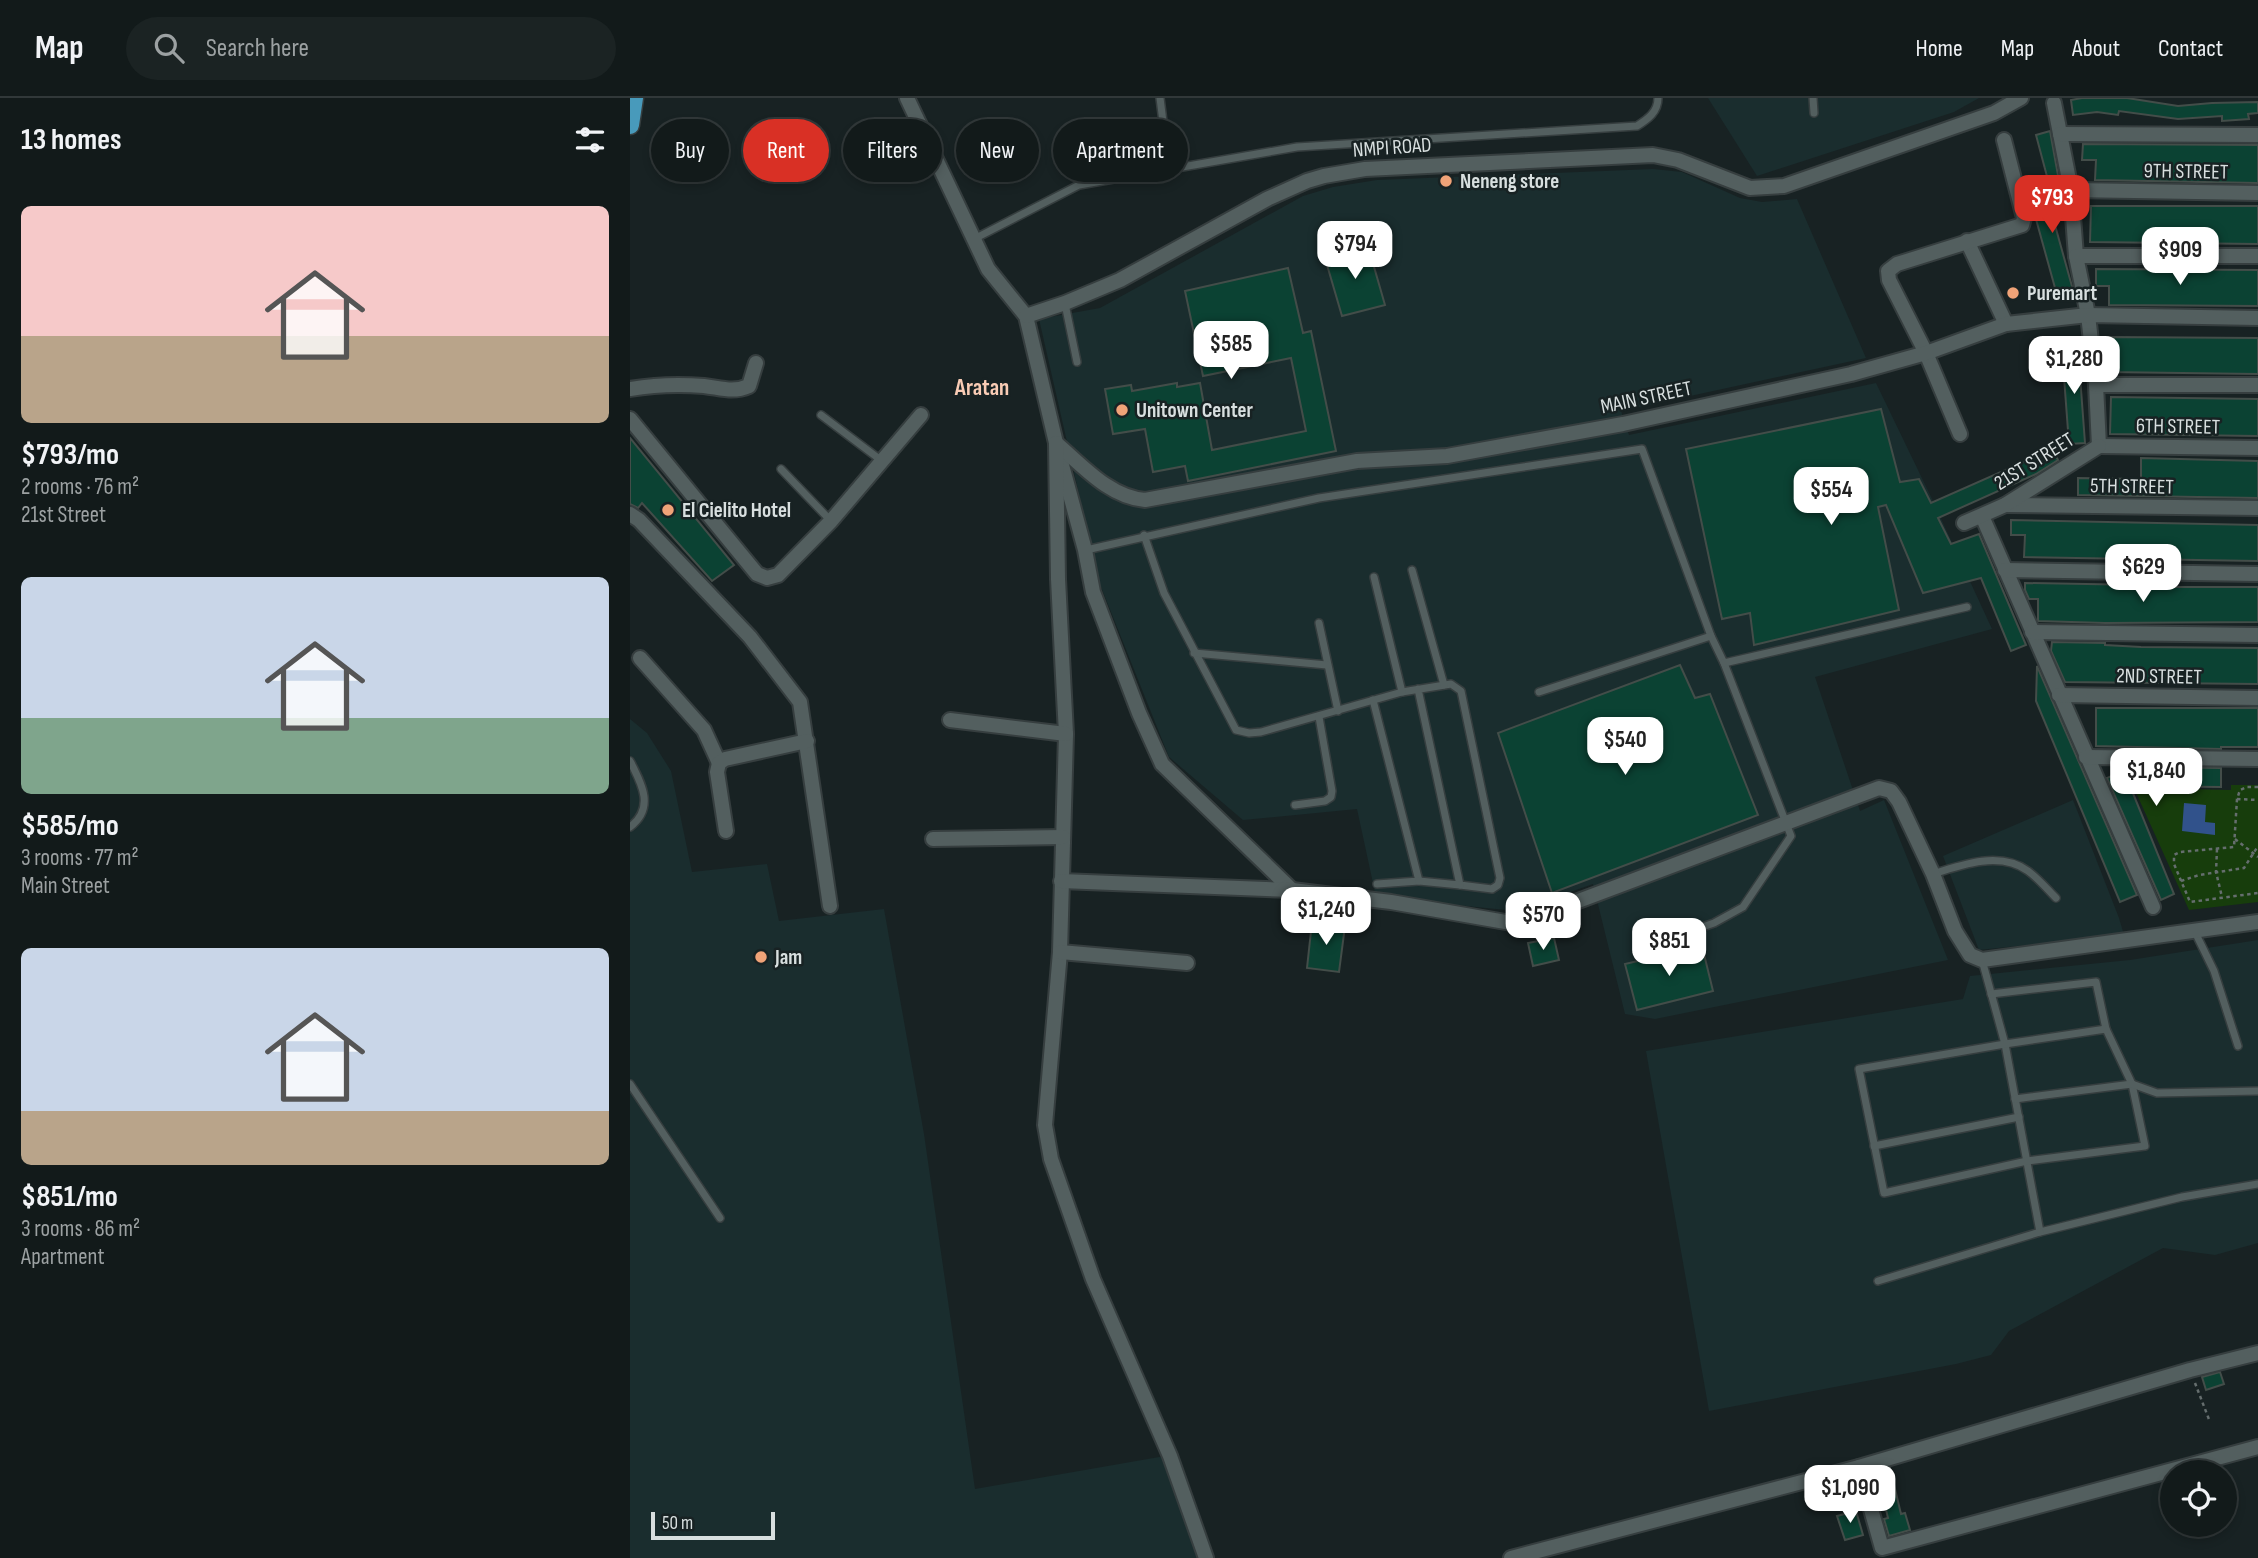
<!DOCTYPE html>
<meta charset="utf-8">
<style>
:root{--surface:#121a1a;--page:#1b2323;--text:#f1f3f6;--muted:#9ca1a2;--line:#313839;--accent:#d93025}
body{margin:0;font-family:"Sofia Sans Condensed",sans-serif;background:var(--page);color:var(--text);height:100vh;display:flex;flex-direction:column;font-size:26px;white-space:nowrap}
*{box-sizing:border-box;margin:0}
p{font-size:23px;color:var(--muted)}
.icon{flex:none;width:38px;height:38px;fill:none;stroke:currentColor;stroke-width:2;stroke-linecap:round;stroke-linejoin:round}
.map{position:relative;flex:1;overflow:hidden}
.sheet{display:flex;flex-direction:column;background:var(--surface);width:630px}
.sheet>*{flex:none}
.guide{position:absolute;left:21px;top:21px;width:665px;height:63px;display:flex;gap:14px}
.fabs{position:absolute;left:1530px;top:1362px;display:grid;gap:14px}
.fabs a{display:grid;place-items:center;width:77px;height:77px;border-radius:50%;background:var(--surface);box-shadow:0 4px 10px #0003,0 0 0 2px var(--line);font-size:35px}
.scale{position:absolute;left:21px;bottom:18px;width:124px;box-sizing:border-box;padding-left:7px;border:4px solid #d8dfdf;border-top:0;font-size:19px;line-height:24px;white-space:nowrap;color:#d8dfdf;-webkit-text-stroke:5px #182223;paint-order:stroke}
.price{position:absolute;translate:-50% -60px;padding:0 16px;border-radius:14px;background:#fff;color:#222;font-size:23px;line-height:46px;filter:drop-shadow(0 2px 4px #0008)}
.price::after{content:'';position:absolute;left:50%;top:42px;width:21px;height:16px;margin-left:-10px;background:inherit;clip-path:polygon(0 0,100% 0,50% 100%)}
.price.selected{background:var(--accent);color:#fff}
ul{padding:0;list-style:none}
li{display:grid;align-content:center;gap:14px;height:371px;padding:0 21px}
li span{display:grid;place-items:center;height:217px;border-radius:10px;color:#555}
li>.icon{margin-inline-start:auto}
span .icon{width:126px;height:126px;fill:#fffc;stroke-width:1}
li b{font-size:30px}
h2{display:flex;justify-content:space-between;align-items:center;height:84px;padding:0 21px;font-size:30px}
.pill{padding:0 24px;border-radius:32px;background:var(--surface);box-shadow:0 4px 10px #0003,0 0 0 2px var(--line);font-size:24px;line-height:63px}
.pill.selected{background:var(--accent);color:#fff}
header{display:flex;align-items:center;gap:42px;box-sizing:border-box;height:98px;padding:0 35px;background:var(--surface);border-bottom:2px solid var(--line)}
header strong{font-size:33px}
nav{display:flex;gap:38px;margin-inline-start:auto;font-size:24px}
.search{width:490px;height:63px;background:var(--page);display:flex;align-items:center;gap:18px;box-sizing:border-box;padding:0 24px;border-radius:38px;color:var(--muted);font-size:26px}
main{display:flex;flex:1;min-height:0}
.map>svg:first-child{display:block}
.built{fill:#1a2d2e}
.green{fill:#173d0c}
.water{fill:#31528b}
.building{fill:#0b4233;stroke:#434d49;stroke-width:2}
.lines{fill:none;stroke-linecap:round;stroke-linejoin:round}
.service-casing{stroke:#363e3f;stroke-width:10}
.minor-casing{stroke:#363e3f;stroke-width:18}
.primary-casing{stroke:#363e3f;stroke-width:21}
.path{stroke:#656e6e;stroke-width:2.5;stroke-dasharray:3.5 3.5;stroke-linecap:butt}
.service{stroke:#535f5f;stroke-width:7}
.minor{stroke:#535f5f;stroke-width:14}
.primary{stroke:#489abb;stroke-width:18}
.poi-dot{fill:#f0a378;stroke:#182223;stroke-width:2.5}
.labels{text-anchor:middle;stroke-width:5;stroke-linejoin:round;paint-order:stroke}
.street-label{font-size:21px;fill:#d8dfdf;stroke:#182223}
.poi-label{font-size:21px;font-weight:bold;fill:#d8dfdf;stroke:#182223;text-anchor:start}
.neighbourhood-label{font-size:23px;font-weight:bold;fill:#f9ccb5;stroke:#182223}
</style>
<header>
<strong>Map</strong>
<div class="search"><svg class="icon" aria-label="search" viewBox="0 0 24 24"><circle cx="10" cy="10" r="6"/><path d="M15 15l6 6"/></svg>Search here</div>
<nav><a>Home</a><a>Map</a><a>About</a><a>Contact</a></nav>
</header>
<main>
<section class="sheet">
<h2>13 homes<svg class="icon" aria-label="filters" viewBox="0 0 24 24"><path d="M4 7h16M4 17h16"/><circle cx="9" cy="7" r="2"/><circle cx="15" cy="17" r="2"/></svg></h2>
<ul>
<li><span style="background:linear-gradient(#f6c9c9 60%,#b9a48a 0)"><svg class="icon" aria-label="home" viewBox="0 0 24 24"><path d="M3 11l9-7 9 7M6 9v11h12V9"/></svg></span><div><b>$793/mo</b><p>2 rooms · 76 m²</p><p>21st Street</p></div></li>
<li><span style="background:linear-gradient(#c9d6e8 65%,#7fa58c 0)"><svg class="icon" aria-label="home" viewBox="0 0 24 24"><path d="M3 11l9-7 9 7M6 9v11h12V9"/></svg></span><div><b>$585/mo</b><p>3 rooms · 77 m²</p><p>Main Street</p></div></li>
<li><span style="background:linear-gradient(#c9d6e8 75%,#b9a48a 0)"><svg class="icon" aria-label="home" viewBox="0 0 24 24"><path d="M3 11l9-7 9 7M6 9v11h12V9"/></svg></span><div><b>$851/mo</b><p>3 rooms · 86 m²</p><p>Apartment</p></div></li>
</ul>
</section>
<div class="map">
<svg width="1628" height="1460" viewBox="0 0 1628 1460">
<rect width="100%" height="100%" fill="#182223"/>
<!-- built -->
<g class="built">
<polygon points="1078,0 1349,0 1324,14 1127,78"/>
<polygon points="1023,71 1052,74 1110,100 1132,104 1167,101 1236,260 991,313 999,337 1246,285 1302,401 1362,531 1185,579 1230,713 1254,702 1318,862 1025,921 995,916 963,786 886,813 746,799 727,711 613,722 539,659 469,484 409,221 470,210 673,98 703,89 747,82"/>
<polygon points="0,621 17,635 41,673 62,774 137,766 149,823 254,811 294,1036 345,1391 535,1358 573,1460 0,1460"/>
<polygon points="1443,702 1489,820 1494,837 1349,852 1313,758"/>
<polygon points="1628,842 1628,1145 1585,1157 1533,1150 1379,1233 1361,1257 1326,1266 1079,1313 1016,953 1333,901 1340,878 1500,862"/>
</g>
<!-- green -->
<polygon class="green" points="1601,687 1628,687 1628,804 1559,812 1504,690 1601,692"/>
<!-- water -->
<polygon class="water" points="1554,705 1576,707 1575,724 1585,725 1585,737 1552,733"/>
<!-- building -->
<g class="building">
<polygon points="1452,0 1497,0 1548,8 1582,5 1628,4 1628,15 1618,16 1619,21 1592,23 1592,18 1548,21 1489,13 1488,17 1467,14 1443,17 1441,2"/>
<polygon points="1420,33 1429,83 1419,86 1406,37"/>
<polygon points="1453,46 1628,47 1628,85 1465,82 1466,62 1452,62"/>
<polygon points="1427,87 1433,117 1423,120 1443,192 1427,197 1399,96"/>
<polygon points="1461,108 1628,108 1628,146 1460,144"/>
<polygon points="738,148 755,207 712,218 695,160"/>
<polygon points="658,170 673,235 681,233 706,353 558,383 555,368 523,374 515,331 483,336 475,291 501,287 502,293 547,285 547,289 570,285 582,352 676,333 661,260 573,278 555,193"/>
<polygon points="1466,171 1628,172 1628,208 1479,207 1479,188 1466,188"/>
<polygon points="1478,239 1628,240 1628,276 1477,274"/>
<polygon points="1448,251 1455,345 1439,346 1432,252"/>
<polygon points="1481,299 1628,301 1628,338 1480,336"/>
<polygon points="1251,311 1270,384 1289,381 1301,405 1423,351 1428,362 1406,376 1308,420 1321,446 1349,436 1396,547 1381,553 1351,480 1293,495 1256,407 1248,409 1269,512 1124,547 1120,515 1092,521 1056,351"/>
<polygon points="0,340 104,467 82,483 12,405 8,410 0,406"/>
<polygon points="1511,360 1628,363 1628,400 1448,397 1448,380 1511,381"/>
<polygon points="1381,422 1628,427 1628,463 1394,459 1395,437 1381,437"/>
<polygon points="1395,485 1510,487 1510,489 1628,489 1628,524 1475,525 1408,523 1408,501 1399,501 1395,492"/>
<polygon points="1422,544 1475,545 1475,547 1511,549 1628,550 1628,586 1435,584 1421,553"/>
<polygon points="1050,567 1065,600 1080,596 1128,717 922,795 868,635"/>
<polygon points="1407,568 1507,797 1490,804 1406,603"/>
<polygon points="1466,610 1628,610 1628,649 1591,649 1591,651 1466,648"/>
<polygon points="1502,669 1591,670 1591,689 1500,688 1544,796 1531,802 1477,680"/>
<polygon points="682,824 715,828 709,874 677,870"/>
<polygon points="924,840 929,862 903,868 898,845"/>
<polygon points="1072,848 1083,893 1007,912 995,866"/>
<polygon points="1590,1274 1594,1286 1576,1292 1572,1279"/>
<polygon points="1260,1370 1271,1416 1275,1415 1280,1432 1259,1438 1254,1421 1258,1420 1252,1395 1247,1396 1241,1376"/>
<polygon points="1226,1413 1233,1437 1215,1442 1207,1418"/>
</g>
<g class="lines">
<defs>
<g id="service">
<polyline points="530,0 539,71"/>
<polyline points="1183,0 1184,15"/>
<path d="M344 141 449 87 667 49 1007 28C1018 21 1028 14 1028 0"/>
<polyline points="435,206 447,264"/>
<polyline points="191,317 252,363"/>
<polyline points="151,371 201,423"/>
<polyline points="514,437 534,495 606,632 619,635 631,634 772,594 821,586 831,593 870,780 868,787 862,791 830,787 788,591"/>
<polyline points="456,452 689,400 1012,351 1081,538 1094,565 1161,738 1113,809 1084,825 1044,839"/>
<polyline points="782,472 814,587"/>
<polyline points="744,479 772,594"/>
<polyline points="689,525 708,613"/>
<polyline points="564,555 697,567"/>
<polyline points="1094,565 1337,509"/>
<polyline points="909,594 1081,538"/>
<polyline points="743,602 789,783 747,786"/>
<path d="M0 663C12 686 25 710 0 729"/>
<polyline points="665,707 695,703 701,699 702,693 689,619"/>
<path d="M1303 776C1333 766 1371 753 1398 773 1409 781 1417 791 1426 800"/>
<polyline points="789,783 830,787"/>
<polyline points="1565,834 1584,873 1608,948"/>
<polyline points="1352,862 1375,946 1410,1134 1552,1099 1628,1086"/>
<polyline points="1361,896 1466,884 1476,931"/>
<polygon points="1476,931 1502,986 1515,1048 1397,1063 1254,1095 1229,971 1375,946"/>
<polyline points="0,986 90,1120"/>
<polyline points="1385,1001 1502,986 1527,995 1628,993"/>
<polyline points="1244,1048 1389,1019"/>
<polyline points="1248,1183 1410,1134"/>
</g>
<g id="minor">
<polyline points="277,0 358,171 396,218 426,345 455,452 463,494 509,615 532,666 662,792"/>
<polyline points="1424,5 1441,92 1446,158 1458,217 1466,287 1469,348"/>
<polyline points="1430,36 1628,37"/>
<polyline points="1441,92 1628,95"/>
<polyline points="1337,143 1376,226"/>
<polyline points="1446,158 1628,158"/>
<polyline points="396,218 435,205 490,182 637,101 677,83 694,78 735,71 1023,57 1048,62 1120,90 1154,88 1364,15 1391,0"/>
<polyline points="1466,287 1628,287"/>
<path d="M0 291C23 287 50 286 74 288 91 290 103 295 119 288L126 265"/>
<polyline points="0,321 127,476 137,480 148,477 201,423 291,317"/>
<polyline points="1330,336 1296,255 1259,182 1258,173 1267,166 1392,127 1394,120 1374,42"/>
<path d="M426 345C452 367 479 399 515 402L727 363 817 358 993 326 1221 276 1296 255 1376 226 1458 217 1628 220"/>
<polyline points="426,345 428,481 436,636 430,854 415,1027 421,1061 463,1181 540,1358 576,1460"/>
<polyline points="1469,348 1628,350"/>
<polyline points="1375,407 1628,410"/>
<polyline points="0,416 9,422 120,539 170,604 200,808"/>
<polyline points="1352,418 1523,809"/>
<polyline points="1334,425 1375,407 1469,348"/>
<polyline points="1375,472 1628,476"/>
<polyline points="1402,534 1628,537"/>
<polyline points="10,560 74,632 89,665"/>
<polyline points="1429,597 1628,600"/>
<polyline points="320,622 436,636"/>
<polyline points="1456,659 1628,661"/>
<polyline points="96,733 87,674 89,665 95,661 177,643"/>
<polyline points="303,741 433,739"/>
<polyline points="431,783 662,792 761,804 887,826 1249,690 1261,693 1269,704 1303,776 1325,833 1340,857 1352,862 1628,824"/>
<polyline points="430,854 557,865"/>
<polyline points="1229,1369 1252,1450 1628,1349"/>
<polyline points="881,1460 1229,1369 1560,1272 1628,1255"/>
</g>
<polyline id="primary" points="0,27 4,0"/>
</defs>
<!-- service casing -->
<use href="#service" class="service-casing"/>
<!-- minor casing -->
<use href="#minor" class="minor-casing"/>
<!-- primary casing -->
<use href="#primary" class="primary-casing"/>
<!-- path -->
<g class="path">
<polyline points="1628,689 1617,689 1610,692 1607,701 1604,749 1550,754 1544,757 1544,766 1560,804 1628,795"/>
<polyline points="1607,701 1628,702"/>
<polyline points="1605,741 1628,759"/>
<polyline points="1587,751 1586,774 1592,799"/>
<polyline points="1551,783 1569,777 1614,770 1628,748"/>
<polyline points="1565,1285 1580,1324"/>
</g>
<!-- service -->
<use href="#service" class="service"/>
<!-- minor -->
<use href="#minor" class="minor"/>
<!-- primary -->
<use href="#primary" class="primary"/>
</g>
<!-- markers -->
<g class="poi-dot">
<circle cx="816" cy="83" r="7"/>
<circle cx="1383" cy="195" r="7"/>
<circle cx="492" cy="312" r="7"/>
<circle cx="38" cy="412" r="7"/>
<circle cx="131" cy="859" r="7"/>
</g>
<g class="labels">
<!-- street labels -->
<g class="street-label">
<text transform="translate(762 49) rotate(-4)" y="7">NMPI ROAD</text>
<text transform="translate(1556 73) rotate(1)" y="7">9TH STREET</text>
<text transform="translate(1016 299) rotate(-12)" y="7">MAIN STREET</text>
<text transform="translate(1548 328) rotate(1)" y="7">6TH STREET</text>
<text transform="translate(1404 363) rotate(-32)" y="7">21ST STREET</text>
<text transform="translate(1502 388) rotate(1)" y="7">5TH STREET</text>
<text transform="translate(1529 578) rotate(1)" y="7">2ND STREET</text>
</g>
<!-- poi labels -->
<g class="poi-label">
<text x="830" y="90">Neneng store</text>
<text x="1397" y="202">Puremart</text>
<text x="506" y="319">Unitown Center</text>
<text x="52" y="419">El Cielito Hotel</text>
<text x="145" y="866">Jam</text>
</g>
<!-- neighbourhood labels -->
<g class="neighbourhood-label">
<text x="352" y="297">Aratan</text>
</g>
</g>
</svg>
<div class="fabs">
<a><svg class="icon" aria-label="locate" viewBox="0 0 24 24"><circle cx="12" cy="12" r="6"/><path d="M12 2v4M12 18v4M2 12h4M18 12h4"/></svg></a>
</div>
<div class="scale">50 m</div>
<b class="price selected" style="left:1422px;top:137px">$793</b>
<b class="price" style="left:725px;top:183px">$794</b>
<b class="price" style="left:1550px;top:189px">$909</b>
<b class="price" style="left:601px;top:283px">$585</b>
<b class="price" style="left:1444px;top:298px">$1,280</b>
<b class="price" style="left:1201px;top:429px">$554</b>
<b class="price" style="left:1513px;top:506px">$629</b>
<b class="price" style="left:995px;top:679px">$540</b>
<b class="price" style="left:1526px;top:710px">$1,840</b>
<b class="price" style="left:696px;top:849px">$1,240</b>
<b class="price" style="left:913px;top:854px">$570</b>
<b class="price" style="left:1039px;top:880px">$851</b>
<b class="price" style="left:1220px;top:1427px">$1,090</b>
<div class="guide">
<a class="pill">Buy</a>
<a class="pill selected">Rent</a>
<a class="pill">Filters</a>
<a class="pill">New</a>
<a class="pill">Apartment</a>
</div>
</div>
</main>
